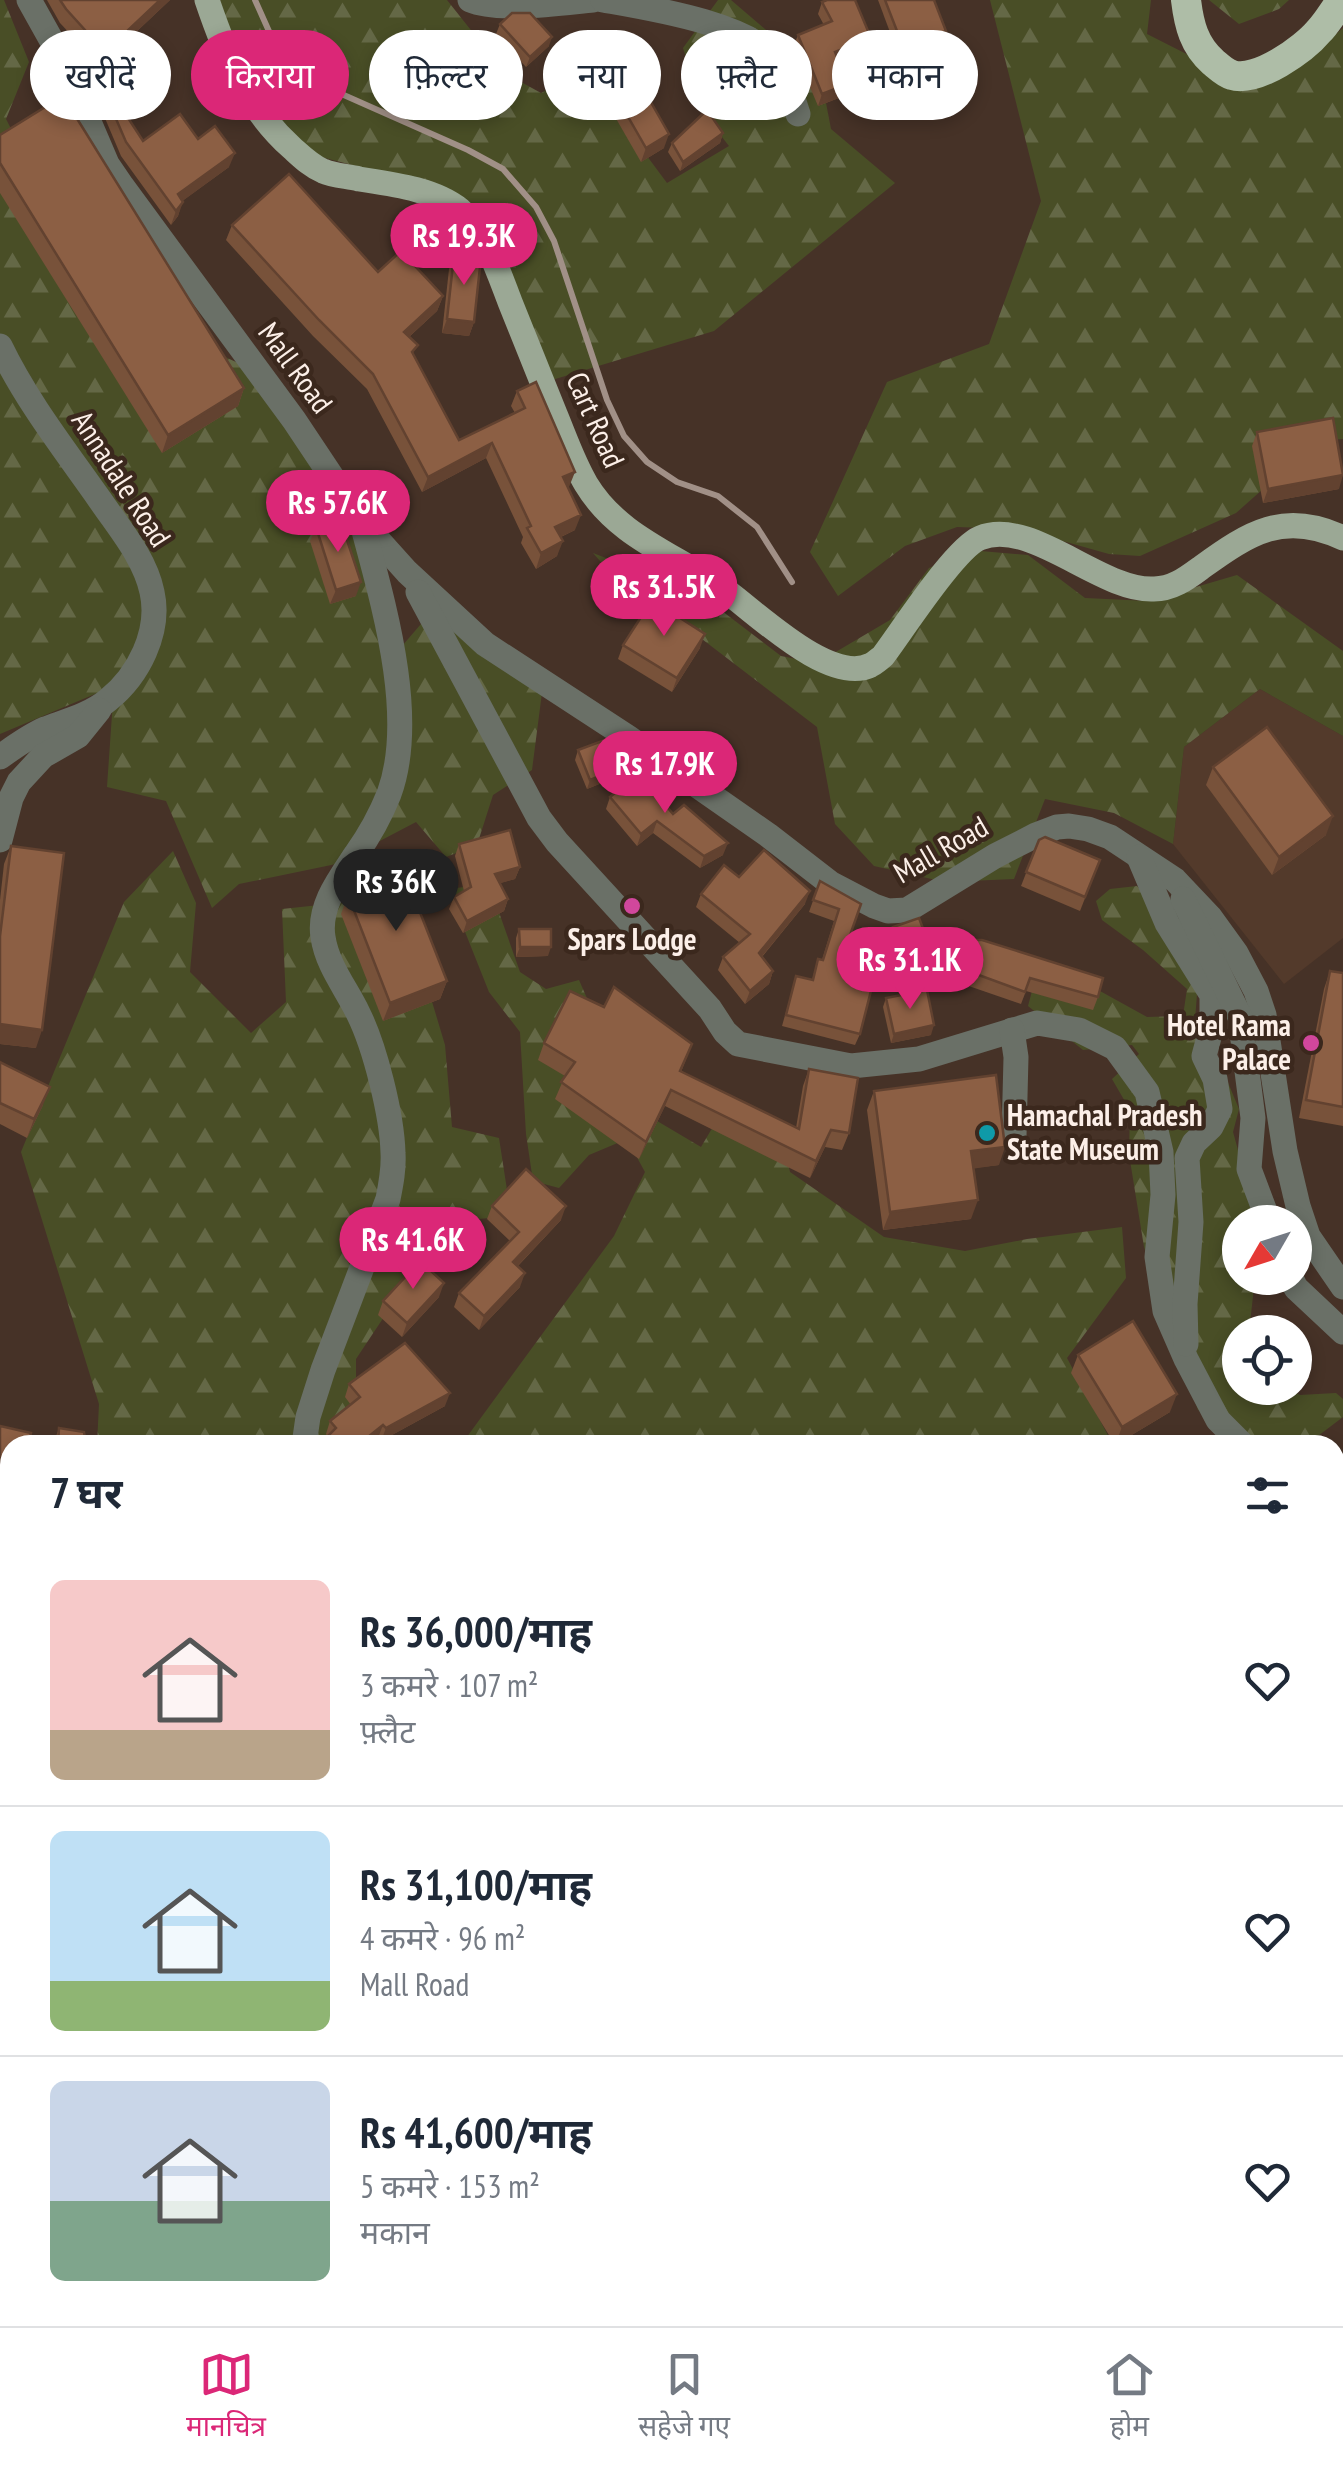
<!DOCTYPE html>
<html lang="hi">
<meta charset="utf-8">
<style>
:root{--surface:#fff;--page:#f2f2f3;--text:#1f2937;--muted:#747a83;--line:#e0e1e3;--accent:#db2777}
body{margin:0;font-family:"PT Sans Narrow","Noto Sans Devanagari",sans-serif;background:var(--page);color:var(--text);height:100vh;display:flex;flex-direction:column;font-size:38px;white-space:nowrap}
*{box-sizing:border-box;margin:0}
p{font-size:32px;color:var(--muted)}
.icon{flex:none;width:55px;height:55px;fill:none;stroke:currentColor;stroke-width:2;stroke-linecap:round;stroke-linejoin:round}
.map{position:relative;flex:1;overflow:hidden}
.panel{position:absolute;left:0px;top:1435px;width:1345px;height:892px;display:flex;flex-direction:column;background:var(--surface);border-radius:30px 30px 0 0;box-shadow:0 5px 15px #0003}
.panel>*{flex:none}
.top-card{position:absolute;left:30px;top:30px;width:1285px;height:90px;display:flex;gap:20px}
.needle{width:65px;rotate:231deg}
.buttons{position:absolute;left:1222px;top:1205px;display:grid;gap:20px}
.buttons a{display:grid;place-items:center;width:90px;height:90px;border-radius:50%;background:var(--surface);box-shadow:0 5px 15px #0003;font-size:50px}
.price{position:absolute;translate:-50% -85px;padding:0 22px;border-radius:35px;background:var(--accent);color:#fff;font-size:32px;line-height:65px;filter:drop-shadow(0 2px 5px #0008)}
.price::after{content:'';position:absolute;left:50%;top:60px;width:30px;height:22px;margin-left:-15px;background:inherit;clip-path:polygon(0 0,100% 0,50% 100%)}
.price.current{background:#222;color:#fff}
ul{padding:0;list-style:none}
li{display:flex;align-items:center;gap:30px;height:250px;padding:0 50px}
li+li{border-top:2px solid var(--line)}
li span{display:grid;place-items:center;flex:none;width:280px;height:200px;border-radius:15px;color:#555}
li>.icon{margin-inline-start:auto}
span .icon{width:120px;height:120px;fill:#fffc;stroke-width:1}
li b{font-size:42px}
h2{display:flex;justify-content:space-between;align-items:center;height:120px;padding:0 50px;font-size:42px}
.chip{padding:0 35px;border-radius:45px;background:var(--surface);box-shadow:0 5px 15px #0003;font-size:35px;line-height:90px}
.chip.current{background:var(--accent);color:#fff}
.menu{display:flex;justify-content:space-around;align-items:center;height:140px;border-top:2px solid var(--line);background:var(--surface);font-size:28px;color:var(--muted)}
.menu a{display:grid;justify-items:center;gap:5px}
.menu .current{color:var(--accent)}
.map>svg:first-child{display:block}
.built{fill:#533a2b}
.forest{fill:url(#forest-firs)}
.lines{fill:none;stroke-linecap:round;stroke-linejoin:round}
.minor{stroke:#6a7067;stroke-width:25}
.major{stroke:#9ba895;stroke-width:25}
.highway{stroke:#aebda7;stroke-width:30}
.rail{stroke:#a19087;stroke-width:6}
.wall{fill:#78523a}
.shaded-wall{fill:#624230}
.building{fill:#8c5f44;stroke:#624230;stroke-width:2.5}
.hotel-dot{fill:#d1479c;stroke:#3b281d;stroke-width:4}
.culture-dot{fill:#0f9aa8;stroke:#3b281d;stroke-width:4}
.labels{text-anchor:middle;stroke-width:9;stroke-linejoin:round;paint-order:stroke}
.street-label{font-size:30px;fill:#fcefe8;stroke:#3b281d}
.poi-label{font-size:30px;font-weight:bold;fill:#fcefe8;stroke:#3b281d}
</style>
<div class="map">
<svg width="1343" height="2326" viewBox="0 0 1343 2326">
<defs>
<pattern id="forest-firs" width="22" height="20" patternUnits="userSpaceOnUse" patternTransform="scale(2.5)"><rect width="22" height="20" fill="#494e26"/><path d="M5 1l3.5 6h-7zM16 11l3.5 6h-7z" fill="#646846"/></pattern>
</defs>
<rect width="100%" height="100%" fill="#463227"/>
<!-- built -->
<polygon class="built" points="1260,689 1343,736 1343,938 1284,984 1173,844 1184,747"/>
<!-- forest -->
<g class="forest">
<polygon points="0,0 4,0 29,62 6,119 72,248 171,332 273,379 339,466 390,660 427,617 544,677 532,770 493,795 477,845 446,857 416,822 336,864 239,884 212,908 166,801 107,787 114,686 0,734"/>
<polygon points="220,0 447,0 505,73 541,93 591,65 627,69 652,99 635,140 667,183 729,146 704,114 683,48 718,0 731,0 821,77 831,129 895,183 714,331 552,380 446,189 321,157 271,116 238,58"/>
<polygon points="990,0 1151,0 1147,34 1220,71 1297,68 1343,28 1343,439 1317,441 1236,513 1140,556 1109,554 1020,529 957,527 905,546 838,596 810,552 887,382 989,344 1041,201"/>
<polygon points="1209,0 1289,0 1279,9 1239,24"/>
<polygon points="969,550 1028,555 1085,598 1148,601 1237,575 1343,651 1343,736 1260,689 1184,747 1173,844 1114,813 1045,799 1014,879 945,882 874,866 835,824 817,727 681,623 616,579 593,553 701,595 781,656 817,663 890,620 929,568"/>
<polygon points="173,851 196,903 190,972 251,1033 286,1002 282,909 367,900 421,965 445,1045 452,1127 499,1138 511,1216 447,1222 356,1359 356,1439 361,1445 97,1445 99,1404 21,1152 124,902"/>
<polygon points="489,884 520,972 546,989 579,980 600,1028 620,1099 701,1147 730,1098 779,1125 790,1172 884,1237 965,1251 1027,1239 1122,1227 1126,1278 1067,1358 1113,1445 461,1445 614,1236 645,1172 627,1139 589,1155 559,1188 533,1181 526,1134 520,1032 489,992 448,889"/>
<polygon points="1137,886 1200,955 1195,1020 1219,1061 1239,1109 1233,1132 1258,1222 1240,1222 1240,1278 1255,1278 1249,1332 1240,1332 1240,1388 1287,1388 1300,1395 1336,1393 1343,1399 1343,1417 1306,1445 1276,1445 1262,1444 1198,1410 1144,1247 1129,1154 1130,1110 1112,1079 1139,1054 1132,1045 1083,1050 1028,1006 1035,980 1071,975 1147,1017 1183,1016 1187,989 1143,950 1102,920 1096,901 1110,889"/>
<polygon points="10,1689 10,1763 0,1771 0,1703"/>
<polygon points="1335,1689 1343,1704 1343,2326 0,2326 0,1930 10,1934 10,2318 1335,2318"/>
</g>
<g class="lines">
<!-- minor -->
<g class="minor">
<polyline points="29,0 63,61 107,164 122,186 294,420 362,522 407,572 485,644 629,738 768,835 830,883 874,906 888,911 907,910 995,856 1036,835 1057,827 1069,826 1088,829 1110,837 1175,880 1210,917 1236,953 1256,991 1264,1015 1285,1151 1298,1206 1308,1236 1343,1287"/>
<path d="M470 0C499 12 561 3 593 0"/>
<path d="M603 0C648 8 752 24 778 62 788 77 792 97 798 114"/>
<path d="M0 346C27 402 65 450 100 500 119 528 145 558 152 592 161 632 138 676 108 700 90 715 66 721 45 729 29 736 14 747 0 757"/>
<polyline points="418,592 539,818 557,842 710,1009 725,1032 738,1044 851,1066 919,1059 1037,1023 1079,1030 1115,1048 1147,1092 1161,1152 1163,1195 1157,1257 1165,1311 1186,1359 1218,1420 1243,1445"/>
<polyline points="0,840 11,798 19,782 43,756 78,736 99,710"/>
<polyline points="1139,857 1167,923 1212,995 1212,1026 1204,1056 1215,1079 1220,1109 1211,1127 1194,1143 1187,1158 1191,1222 1185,1304 1186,1344"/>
<polyline points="1183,899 1240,1017 1253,1118 1249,1169 1269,1222"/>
<polyline points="1012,1030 1016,1057 1014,1136"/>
<polyline points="1291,1278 1296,1288 1343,1332"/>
<path d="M304 1445 308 1417 323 1370 388 1199C391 1184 394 1169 393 1153 392 1115 375 1047 358 1013 346 988 327 965 323 937 318 906 340 878 356 854 369 836 381 814 389 794 417 718 384 606 364 531"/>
<polyline points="1335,1517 1343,1525"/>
<polyline points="1335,1857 1343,1860"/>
</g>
<!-- major -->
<path class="major" d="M207 0C226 56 247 108 292 148 302 157 311 166 323 171 334 176 347 176 359 179 391 184 434 189 460 210 486 232 498 271 510 302 525 340 540 377 555 414 565 438 573 462 586 484 618 537 674 554 722 588 754 610 829 686 871 665 872 665 882 657 883 656 902 631 955 548 980 538 1031 517 1101 592 1154 589 1173 589 1187 578 1202 567 1249 533 1284 510 1343 538"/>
<!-- highway -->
<path class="highway" d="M1186 0C1189 25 1194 45 1213 62 1219 67 1225 73 1232 75 1257 83 1304 49 1319 31 1328 22 1334 10 1342 0"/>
<!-- rail -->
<g class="rail">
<polyline points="255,0 272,38 289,59 337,92 468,150 503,169 536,207 554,241 607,400 624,436 647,462 677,482 718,496 757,527 792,582"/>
<polyline points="1335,2036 1343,2040"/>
</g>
</g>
<!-- wall -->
<g class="wall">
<polygon points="47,0 170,0 100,66 60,23"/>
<polygon points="878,0 934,0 942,41 900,59"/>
<polygon points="822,2 867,50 839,60 848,84 844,96 818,106 793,47 798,35 824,25 818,14"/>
<polygon points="500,24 549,46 526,67 496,34"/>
<polygon points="604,75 664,148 641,162 599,89"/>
<polygon points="104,91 143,141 198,139 229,167 182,201 178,216 171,225 121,156 99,104"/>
<polygon points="723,133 720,143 680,171 668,152 672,143"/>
<polygon points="0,135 244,388 238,406 162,453 0,193"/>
<polygon points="232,225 378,272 443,296 437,311 409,337 414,355 459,440 515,413 511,406 517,391 569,487 568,488 575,530 561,537 557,556 536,569 521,543 523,537 486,458 422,492 367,389 313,336 226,240"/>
<polygon points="454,255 474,322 469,336 442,333 449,269"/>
<polygon points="1257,432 1339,489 1263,503 1252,446"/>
<polygon points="316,527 356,596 330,604 310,541"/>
<polygon points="623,645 700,648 672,692 618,659"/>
<polygon points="578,750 619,776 587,789 575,760"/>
<polygon points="1213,767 1326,835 1272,875 1206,785"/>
<polygon points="610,797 673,814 723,855 700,868 653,833 637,846 606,809"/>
<polygon points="1039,840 1100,860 1080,911 1021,886"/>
<polygon points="459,844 520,867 515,879 500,883 508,899 504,911 463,933 449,909 454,897 464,891 455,856"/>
<polygon points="11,846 36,1048 0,1044 0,900 4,864"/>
<polygon points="739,877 805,904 762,957 773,971 769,984 745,1004 718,970 723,957 740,943 696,907 701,894"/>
<polygon points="820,881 861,904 849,938 860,1034 855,1045 782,1026 796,976 812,980 818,959 822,960 834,921 809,912"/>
<polygon points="353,882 447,981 440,999 383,1021 341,914"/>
<polygon points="893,927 935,978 909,988 890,937"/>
<polygon points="519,929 548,956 516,957 516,938"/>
<polygon points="975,940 1098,997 1093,1010 1026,991 1021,1004 960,983"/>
<polygon points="1330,971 1343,973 1343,1126 1299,1118 1324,989"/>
<polygon points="886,998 931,1035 891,1043 883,1007"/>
<polygon points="604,1007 692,1044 681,1072 796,1128 803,1086 809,1069 849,1133 842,1150 825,1147 810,1178 665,1106 639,1159 555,1099 565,1076 538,1060 544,1043"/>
<polygon points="0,1062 43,1105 27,1138 0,1124"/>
<polygon points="874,1091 999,1165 973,1168 971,1219 883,1230 867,1110"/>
<polygon points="492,1206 561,1220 518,1266 520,1287 479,1330 454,1307 459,1293 510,1241 487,1219"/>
<polygon points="439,1297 402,1337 378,1315 383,1301"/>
<polygon points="1078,1355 1170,1412 1115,1445 1071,1373"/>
<polygon points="349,1384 445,1406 381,1441 378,1438 327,1436 326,1434 330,1421 351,1405 345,1397"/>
<polygon points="0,1426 10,1445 10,1500 0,1498"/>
<polygon points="59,1428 86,1445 53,1445"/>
<polygon points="1335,1553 1343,1561 1343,1786 1335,1778"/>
<polygon points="10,1555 10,1678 5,1679 0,1651 0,1557"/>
<polygon points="0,1855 10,1865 10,1917 0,1908"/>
</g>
<!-- shaded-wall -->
<g class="shaded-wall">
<polygon points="160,0 170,0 100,66 105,52"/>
<polygon points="946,31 942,41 900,59 904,49"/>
<polygon points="552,37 549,46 526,67 530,57"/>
<polygon points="871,38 867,50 831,64 835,52"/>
<polygon points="848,84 844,96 818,106 822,94"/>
<polygon points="723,133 720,143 680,171 683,162"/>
<polygon points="669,134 664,148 641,162 646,148"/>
<polygon points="235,153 229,167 173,208 178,194"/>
<polygon points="183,202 178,216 171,225 176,211"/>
<polygon points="443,296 437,311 398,347 404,332"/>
<polygon points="447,319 474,322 469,336 442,333"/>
<polygon points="244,388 238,406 162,453 168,435"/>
<polygon points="492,443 486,458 422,492 428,477"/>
<polygon points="575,472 569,487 557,493 563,477"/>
<polygon points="1343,475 1339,489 1263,503 1268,489"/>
<polygon points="581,515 575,530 550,542 555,527"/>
<polygon points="563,541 557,556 536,569 541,553"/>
<polygon points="361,582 356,596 330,604 336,590"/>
<polygon points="705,634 700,648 672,692 677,678"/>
<polygon points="622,767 619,776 587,789 590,780"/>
<polygon points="1333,816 1326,835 1272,875 1279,857"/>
<polygon points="657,821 653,833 637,846 641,834"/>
<polygon points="728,843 723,855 700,868 704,856"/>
<polygon points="520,867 515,879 490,886 495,874"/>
<polygon points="810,891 805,904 754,966 759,953"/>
<polygon points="508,899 504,911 463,933 467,921"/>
<polygon points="520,947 551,947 548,956 516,957"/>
<polygon points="938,968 935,978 909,988 912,978"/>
<polygon points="773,971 769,984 745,1004 750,991"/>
<polygon points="447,981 440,999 383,1021 390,1003"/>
<polygon points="0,1024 42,1030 36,1048 0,1044"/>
<polygon points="934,1025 931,1035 891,1043 894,1034"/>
<polygon points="50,1087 43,1105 27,1138 34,1119"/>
<polygon points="671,1090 665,1106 639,1159 646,1142"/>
<polygon points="831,1130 825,1147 810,1178 816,1161"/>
<polygon points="1005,1147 999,1165 964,1170 971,1151"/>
<polygon points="978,1200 971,1219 883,1230 890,1212"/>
<polygon points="566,1206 561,1220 508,1276 513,1262"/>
<polygon points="525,1273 520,1287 479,1330 484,1316"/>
<polygon points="444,1283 439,1297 402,1337 407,1323"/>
<polygon points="450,1393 445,1406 381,1441 386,1428"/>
<polygon points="1177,1394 1170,1412 1115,1445 1122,1427"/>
<polygon points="383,1425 378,1438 369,1445 358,1445"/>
<polygon points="10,1664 10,1678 5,1679"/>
</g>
<!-- building -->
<g class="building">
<polygon points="60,0 160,0 105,52 66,9"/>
<polygon points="827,0 855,0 871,38 835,52 848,84 822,94 798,35 832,21 822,2"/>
<polygon points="885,0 934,0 946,31 904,49"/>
<polygon points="512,13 530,13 552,37 530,57 500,24"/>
<polygon points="628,62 669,134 646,148 604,75"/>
<polygon points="108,87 143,141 180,114 198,139 215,126 235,153 178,194 183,202 176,211 126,142 104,91"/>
<polygon points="63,96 244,388 168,435 0,163 0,135"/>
<polygon points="707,110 723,133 683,162 672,143"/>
<polygon points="289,174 378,272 401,251 443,296 404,332 418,345 412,352 459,440 525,408 517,391 536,382 575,472 563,477 581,515 555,527 563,541 541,553 527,528 531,526 492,443 428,477 373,374 319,320 232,225"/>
<polygon points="454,255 481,258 474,322 447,319"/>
<polygon points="1333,418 1343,475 1268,489 1257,432"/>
<polygon points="340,519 361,582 336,590 316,527"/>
<polygon points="652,600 705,634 677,678 623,645"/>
<polygon points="1267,727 1333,816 1279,857 1213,767"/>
<polygon points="610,738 622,767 590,780 578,750"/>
<polygon points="639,773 673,814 684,805 728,843 704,856 657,821 641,834 610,797"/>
<polygon points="510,830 520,867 495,874 508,899 467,921 454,897 471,887 459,844"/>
<polygon points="1045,837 1100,860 1085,897 1026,872 1039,840"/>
<polygon points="11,846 64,853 42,1030 0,1024 0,936"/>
<polygon points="764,850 810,891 759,953 773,971 750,991 723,957 750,934 701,894 724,865 739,877"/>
<polygon points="401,864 447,981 390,1003 348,895 353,882"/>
<polygon points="820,881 861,904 849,938 879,945 872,974 875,975 860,1034 786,1015 796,976 813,980 818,959 823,960 839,909 813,900"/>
<polygon points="919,918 938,968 912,978 893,927"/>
<polygon points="519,929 551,929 551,947 520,947"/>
<polygon points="975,940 982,940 1103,978 1098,997 1030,978 1025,992 965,970"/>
<polygon points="1330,971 1343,973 1343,1107 1306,1100"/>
<polygon points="614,987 692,1044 680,1071 799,1129 809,1069 858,1078 849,1133 831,1130 816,1161 671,1090 646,1142 561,1082 575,1062 544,1043 570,991 604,1007"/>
<polygon points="927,990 934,1025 894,1034 886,998"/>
<polygon points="0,1062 50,1087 34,1119 0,1103"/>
<polygon points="996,1075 1005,1147 971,1151 978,1200 890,1212 874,1091"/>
<polygon points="526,1169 566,1206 513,1262 525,1273 484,1316 459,1293 519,1232 492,1206"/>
<polygon points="420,1261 444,1283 407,1323 383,1301"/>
<polygon points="1133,1321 1177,1394 1122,1427 1078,1355"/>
<polygon points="405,1343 450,1393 386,1428 383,1425 358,1445 319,1445 336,1428 330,1421 360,1397 349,1384"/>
<polygon points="0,1426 31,1433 28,1445 10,1445 10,1490 0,1488"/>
<polygon points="59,1428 84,1432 86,1445 58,1445"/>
<polygon points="1335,1553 1343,1561 1343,1762 1335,1754"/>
<polygon points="10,1555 10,1657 3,1616 0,1616 0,1557"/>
<polygon points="0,1855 10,1865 10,1901 0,1891"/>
</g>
<!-- markers -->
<g class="hotel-dot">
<circle cx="632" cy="906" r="10"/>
<circle cx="1311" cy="1043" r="10"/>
</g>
<circle class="culture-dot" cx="987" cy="1133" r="10"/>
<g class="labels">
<!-- street labels -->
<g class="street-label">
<text transform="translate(295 368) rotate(54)" y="10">Mall Road</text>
<text transform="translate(595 420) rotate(66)" y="10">Cart Road</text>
<text transform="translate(121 479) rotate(57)" y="10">Annadale Road</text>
<text transform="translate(941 850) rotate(-30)" y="10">Mall Road</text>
</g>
<!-- poi labels -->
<g class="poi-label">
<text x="632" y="950">Spars Lodge</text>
<text x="1291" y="1036" text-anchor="end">Hotel Rama<tspan x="1291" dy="34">Palace</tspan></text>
<text x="1007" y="1126" text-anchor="start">Hamachal Pradesh<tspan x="1007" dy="34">State Museum</tspan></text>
</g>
</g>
</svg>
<div class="buttons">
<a><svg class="needle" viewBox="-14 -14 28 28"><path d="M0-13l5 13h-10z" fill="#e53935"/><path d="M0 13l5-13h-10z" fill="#747a83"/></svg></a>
<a><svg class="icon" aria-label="locate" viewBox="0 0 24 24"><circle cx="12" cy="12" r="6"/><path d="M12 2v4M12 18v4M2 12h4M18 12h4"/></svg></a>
</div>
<b class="price" style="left:464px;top:288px">Rs 19.3K</b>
<b class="price" style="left:338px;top:555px">Rs 57.6K</b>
<b class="price" style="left:664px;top:639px">Rs 31.5K</b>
<b class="price" style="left:665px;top:816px">Rs 17.9K</b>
<b class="price current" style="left:396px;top:934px">Rs 36K</b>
<b class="price" style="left:910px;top:1012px">Rs 31.1K</b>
<b class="price" style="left:413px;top:1292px">Rs 41.6K</b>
<div class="top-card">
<a class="chip">खरीदें</a>
<a class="chip current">किराया</a>
<a class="chip">फ़िल्टर</a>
<a class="chip">नया</a>
<a class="chip">फ़्लैट</a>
<a class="chip">मकान</a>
</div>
<section class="panel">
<h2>7 घर<svg class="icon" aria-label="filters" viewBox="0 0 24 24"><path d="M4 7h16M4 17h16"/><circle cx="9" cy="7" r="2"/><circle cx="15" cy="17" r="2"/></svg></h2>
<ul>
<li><span style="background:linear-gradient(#f6c9c9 75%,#b9a48a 0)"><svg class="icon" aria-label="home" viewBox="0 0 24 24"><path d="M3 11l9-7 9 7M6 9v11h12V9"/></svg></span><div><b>Rs 36,000/माह</b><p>3 कमरे · 107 m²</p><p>फ़्लैट</p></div><svg class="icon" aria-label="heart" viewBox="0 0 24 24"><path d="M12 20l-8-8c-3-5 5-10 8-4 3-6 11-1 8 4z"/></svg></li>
<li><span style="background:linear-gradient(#bfe0f5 75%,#8fb573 0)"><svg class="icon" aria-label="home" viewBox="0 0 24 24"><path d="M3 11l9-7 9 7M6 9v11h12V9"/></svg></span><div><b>Rs 31,100/माह</b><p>4 कमरे · 96 m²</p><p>Mall Road</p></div><svg class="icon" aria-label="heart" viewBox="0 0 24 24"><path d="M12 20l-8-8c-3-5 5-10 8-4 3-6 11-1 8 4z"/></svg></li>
<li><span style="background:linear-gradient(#c9d6e8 60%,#7fa58c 0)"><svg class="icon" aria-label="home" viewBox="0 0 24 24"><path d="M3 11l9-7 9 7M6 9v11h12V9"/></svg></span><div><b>Rs 41,600/माह</b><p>5 कमरे · 153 m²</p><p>मकान</p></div><svg class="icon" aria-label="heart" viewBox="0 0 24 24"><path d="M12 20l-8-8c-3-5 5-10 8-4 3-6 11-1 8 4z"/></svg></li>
</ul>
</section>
</div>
<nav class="menu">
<a class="current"><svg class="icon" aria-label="map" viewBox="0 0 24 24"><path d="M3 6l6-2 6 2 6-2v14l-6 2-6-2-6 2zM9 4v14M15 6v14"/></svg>मानचित्र</a>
<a><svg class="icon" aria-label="saved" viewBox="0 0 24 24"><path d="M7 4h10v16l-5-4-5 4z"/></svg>सहेजे गए</a>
<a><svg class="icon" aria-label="home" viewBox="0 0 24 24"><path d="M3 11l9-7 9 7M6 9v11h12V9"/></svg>होम</a>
</nav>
